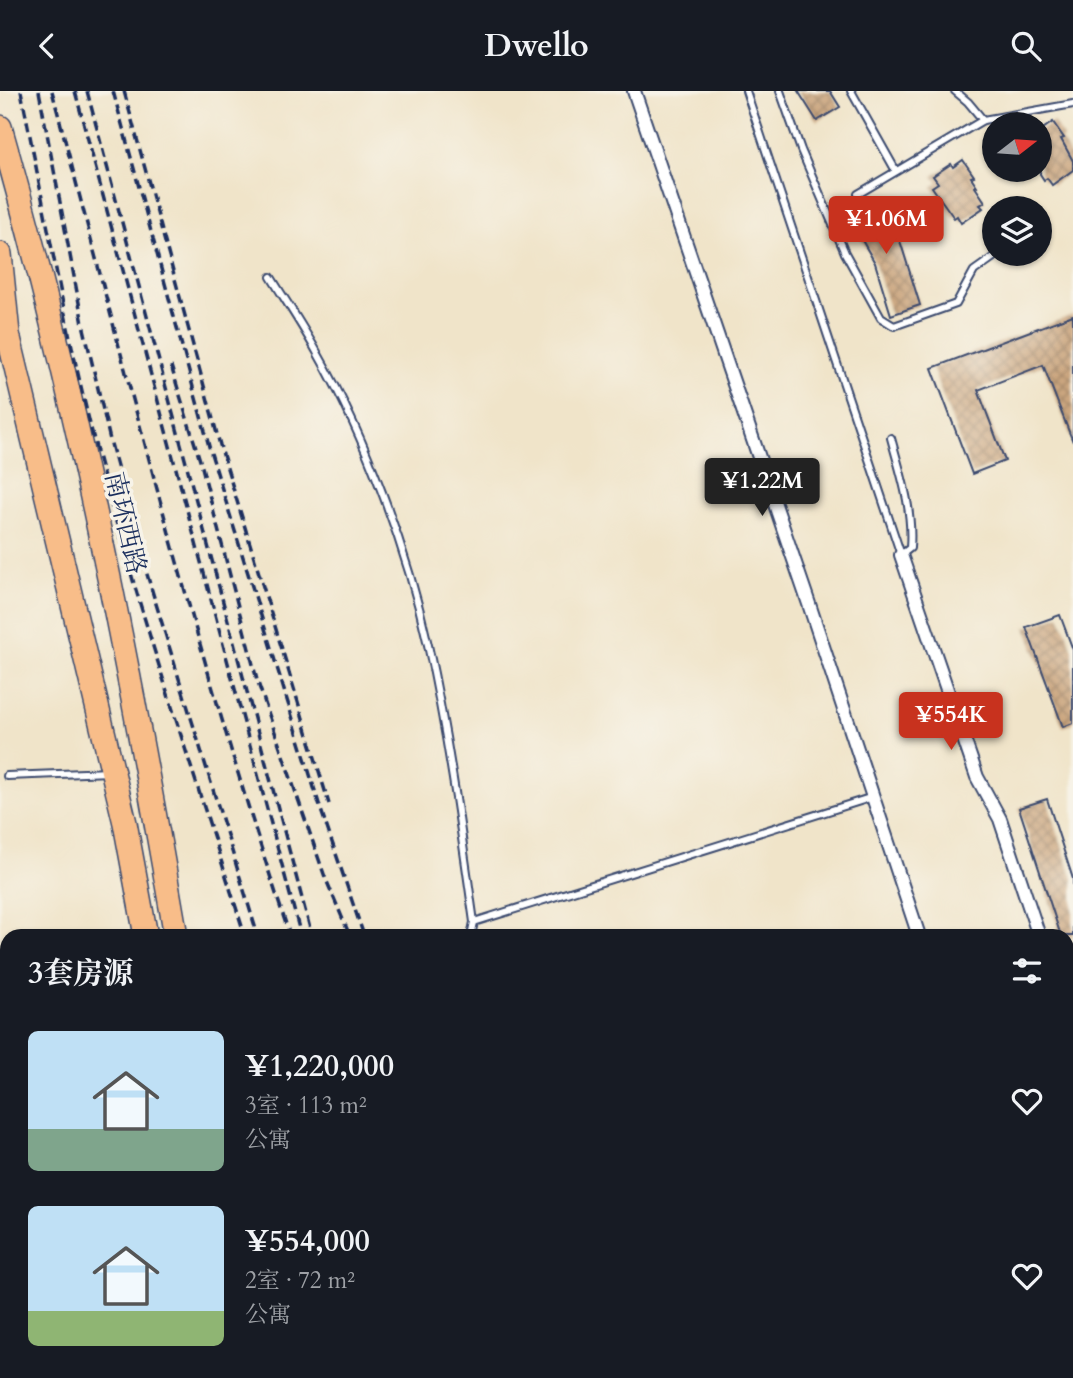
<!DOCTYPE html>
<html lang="zh">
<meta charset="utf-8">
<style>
:root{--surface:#171b24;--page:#242831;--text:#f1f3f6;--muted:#9ea1a6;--accent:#c8321e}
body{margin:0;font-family:Cardo,"Noto Serif SC",serif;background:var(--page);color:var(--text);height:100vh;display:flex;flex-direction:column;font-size:26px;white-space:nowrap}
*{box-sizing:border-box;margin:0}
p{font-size:23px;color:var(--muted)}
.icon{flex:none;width:38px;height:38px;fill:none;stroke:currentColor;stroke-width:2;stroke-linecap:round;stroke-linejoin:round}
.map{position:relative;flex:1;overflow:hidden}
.drawer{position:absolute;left:0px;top:838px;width:1074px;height:450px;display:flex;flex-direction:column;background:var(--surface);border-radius:21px 21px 0 0;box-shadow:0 2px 5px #0004}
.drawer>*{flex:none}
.needle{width:46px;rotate:73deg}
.tools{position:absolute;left:982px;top:21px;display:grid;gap:14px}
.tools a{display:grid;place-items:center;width:70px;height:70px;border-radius:50%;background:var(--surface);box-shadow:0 2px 5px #0004;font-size:35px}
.price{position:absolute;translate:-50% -60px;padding:0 16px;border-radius:7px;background:var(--accent);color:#fff;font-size:23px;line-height:46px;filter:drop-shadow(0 2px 4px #0008)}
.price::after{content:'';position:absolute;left:50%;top:42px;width:21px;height:16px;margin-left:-10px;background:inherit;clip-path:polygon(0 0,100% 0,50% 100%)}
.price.current{background:#222;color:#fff}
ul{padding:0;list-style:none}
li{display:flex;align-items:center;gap:21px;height:175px;padding:0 28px}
li span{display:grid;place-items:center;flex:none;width:196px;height:140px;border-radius:10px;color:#555}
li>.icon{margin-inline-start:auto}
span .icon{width:84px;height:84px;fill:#fffc;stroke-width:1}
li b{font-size:30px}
h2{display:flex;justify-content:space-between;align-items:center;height:84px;padding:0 28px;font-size:30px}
header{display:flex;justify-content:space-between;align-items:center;height:91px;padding:0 28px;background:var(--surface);font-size:32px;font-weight:800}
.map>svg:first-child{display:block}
.building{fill:url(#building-cross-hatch)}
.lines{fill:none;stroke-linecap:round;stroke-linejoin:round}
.lane-casing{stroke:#3b4a6e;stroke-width:10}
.street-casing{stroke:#3b4a6e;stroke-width:16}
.highway-casing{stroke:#3b4a6e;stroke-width:26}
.lane{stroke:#fff;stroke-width:6}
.street{stroke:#fff;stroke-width:12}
.highway{stroke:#f8bd89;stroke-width:23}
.rail{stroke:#1b2f5e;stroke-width:3.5;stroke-dasharray:10 5;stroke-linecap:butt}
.labels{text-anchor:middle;stroke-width:7;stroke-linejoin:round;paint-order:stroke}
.street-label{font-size:26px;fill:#1b2f5e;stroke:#f7f3e8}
</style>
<header><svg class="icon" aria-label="back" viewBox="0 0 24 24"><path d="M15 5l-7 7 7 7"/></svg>Dwello<svg class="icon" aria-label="search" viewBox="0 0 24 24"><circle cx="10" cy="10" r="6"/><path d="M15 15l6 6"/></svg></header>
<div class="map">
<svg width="1073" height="1287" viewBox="0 0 1073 1287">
<defs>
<pattern id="building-cross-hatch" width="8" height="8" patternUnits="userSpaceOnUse" patternTransform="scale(1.75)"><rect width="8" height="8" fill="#cba67f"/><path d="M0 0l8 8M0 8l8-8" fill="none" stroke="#a4886b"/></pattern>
</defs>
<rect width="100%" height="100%" fill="#f7f3e8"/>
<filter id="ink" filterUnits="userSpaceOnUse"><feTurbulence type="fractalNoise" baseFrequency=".0143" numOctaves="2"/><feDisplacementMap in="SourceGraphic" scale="14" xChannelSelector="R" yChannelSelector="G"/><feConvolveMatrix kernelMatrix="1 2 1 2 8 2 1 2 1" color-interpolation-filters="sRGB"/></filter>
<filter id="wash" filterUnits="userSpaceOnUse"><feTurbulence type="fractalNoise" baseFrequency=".00686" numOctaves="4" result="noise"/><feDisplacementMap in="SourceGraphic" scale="28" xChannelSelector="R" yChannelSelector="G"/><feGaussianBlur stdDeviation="1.57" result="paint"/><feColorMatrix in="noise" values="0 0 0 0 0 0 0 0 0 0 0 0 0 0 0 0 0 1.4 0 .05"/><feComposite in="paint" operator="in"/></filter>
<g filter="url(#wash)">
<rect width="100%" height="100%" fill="#f0e4c9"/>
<g id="blocks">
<!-- building -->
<g class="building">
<polygon points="798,0 830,0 840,16 817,30"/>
<polygon points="1053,31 1064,47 1061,48 1073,70 1073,79 1052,94 1047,87 1044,89 1040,83 1040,40"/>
<polygon points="963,69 974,85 971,86 977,95 975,96 985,111 980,114 983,117 961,132 957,125 954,127 932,96 938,92 933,85 951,73 953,76"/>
<polygon points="874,107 901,153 920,214 891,224 875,172 847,123"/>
<polygon points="1073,224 1073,351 1043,274 978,299 1005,370 972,383 932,277"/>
<polygon points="1060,524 1073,559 1073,632 1063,636 1026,536"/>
<polygon points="1047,708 1073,788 1073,845 1061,845 1019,717"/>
</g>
</g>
</g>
<g filter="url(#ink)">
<use href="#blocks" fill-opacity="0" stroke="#3b4a6e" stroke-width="2"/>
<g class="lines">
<defs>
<g id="lane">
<path d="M746 0 901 464 910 457C913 418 901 384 891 347"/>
<polyline points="780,0 801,59 845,162 881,227 894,235 956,213 974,180 998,163"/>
<polyline points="851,0 896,80"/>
<polyline points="955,0 968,11 983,29"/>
<polyline points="858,103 983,29 1073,13"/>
<path d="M271 186C287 212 304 237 318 263 366 347 407 459 428 554 448 645 461 739 474 831L471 845"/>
<polyline points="7,685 110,681"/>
<polyline points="474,831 873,706"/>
<polyline points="562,1281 564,1287"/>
</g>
<g id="street">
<polyline points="634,0 809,513 919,845"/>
<polyline points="901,464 977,686 1000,728 1039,845"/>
<polyline points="1068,872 1073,870"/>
<polyline points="1068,897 1073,923"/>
<polyline points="1047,1281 1047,1287"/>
</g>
<g id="highway">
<path d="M0 36C76 302 129 573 176 845"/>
<polyline points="0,163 8,243 125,732 146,845"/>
<polyline points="206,1281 207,1287"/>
<polyline points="236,1281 237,1287"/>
</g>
</defs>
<!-- lane casing -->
<use href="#lane" class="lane-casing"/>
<!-- street casing -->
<use href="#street" class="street-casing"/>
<!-- highway casing -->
<use href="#highway" class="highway-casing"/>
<!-- lane -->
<use href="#lane" class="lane"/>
<!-- street -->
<use href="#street" class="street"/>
<!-- highway -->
<use href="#highway" class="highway"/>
<!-- rail -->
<g class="rail">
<path d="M21 0C45 118 65 237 95 353 138 519 194 682 245 845"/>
<polyline points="39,0 83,233 110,349 138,454 258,845"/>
<path d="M52 0C127 283 197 568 290 845"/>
<polyline points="75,0 301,845"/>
<polyline points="87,0 312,845"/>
<polyline points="113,0 210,359 320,716 364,845"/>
<polyline points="124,0 220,354 329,713"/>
<polyline points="171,275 202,376 257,589 325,786 350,845"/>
<polyline points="0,878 7,899"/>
<polyline points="0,918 7,940"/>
<polyline points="0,957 7,977"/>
<polyline points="224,1281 229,1287"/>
<polyline points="240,1281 246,1287"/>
<polyline points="267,1281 273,1287"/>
<polyline points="319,1281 319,1287"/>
<polyline points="360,1281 360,1287"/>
<polyline points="402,1281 403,1287"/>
<polyline points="455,1281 457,1287"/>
<polyline points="512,1281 514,1287"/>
<polyline points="531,1281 534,1287"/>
</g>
</g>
</g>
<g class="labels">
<!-- street labels -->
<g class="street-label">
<text transform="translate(126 432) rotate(77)" y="9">南环西路</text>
</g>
</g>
</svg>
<div class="tools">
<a><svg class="needle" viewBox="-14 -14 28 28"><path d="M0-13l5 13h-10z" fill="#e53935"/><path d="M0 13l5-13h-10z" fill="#9ea1a6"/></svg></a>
<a><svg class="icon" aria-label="layers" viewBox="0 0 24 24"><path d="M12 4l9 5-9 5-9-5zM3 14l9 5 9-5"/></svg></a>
</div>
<b class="price" style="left:886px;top:165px">¥1.06M</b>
<b class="price current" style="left:762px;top:427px">¥1.22M</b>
<b class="price" style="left:951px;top:661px">¥554K</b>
<section class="drawer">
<h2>3套房源<svg class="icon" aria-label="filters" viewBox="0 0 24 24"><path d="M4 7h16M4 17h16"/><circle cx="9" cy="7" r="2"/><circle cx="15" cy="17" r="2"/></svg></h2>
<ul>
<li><span style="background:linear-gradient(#bfe0f5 70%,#7fa58c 0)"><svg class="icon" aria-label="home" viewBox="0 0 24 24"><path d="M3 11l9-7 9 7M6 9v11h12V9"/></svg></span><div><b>¥1,220,000</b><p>3室 · 113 m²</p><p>公寓</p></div><svg class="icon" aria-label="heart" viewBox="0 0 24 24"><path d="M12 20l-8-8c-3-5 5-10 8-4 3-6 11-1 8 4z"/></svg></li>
<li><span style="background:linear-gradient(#bfe0f5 75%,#8fb573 0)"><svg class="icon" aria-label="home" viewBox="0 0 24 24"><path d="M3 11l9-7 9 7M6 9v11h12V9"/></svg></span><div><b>¥554,000</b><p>2室 · 72 m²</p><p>公寓</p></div><svg class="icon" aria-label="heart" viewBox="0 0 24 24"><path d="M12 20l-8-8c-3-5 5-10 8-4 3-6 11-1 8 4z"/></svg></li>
</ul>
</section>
</div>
